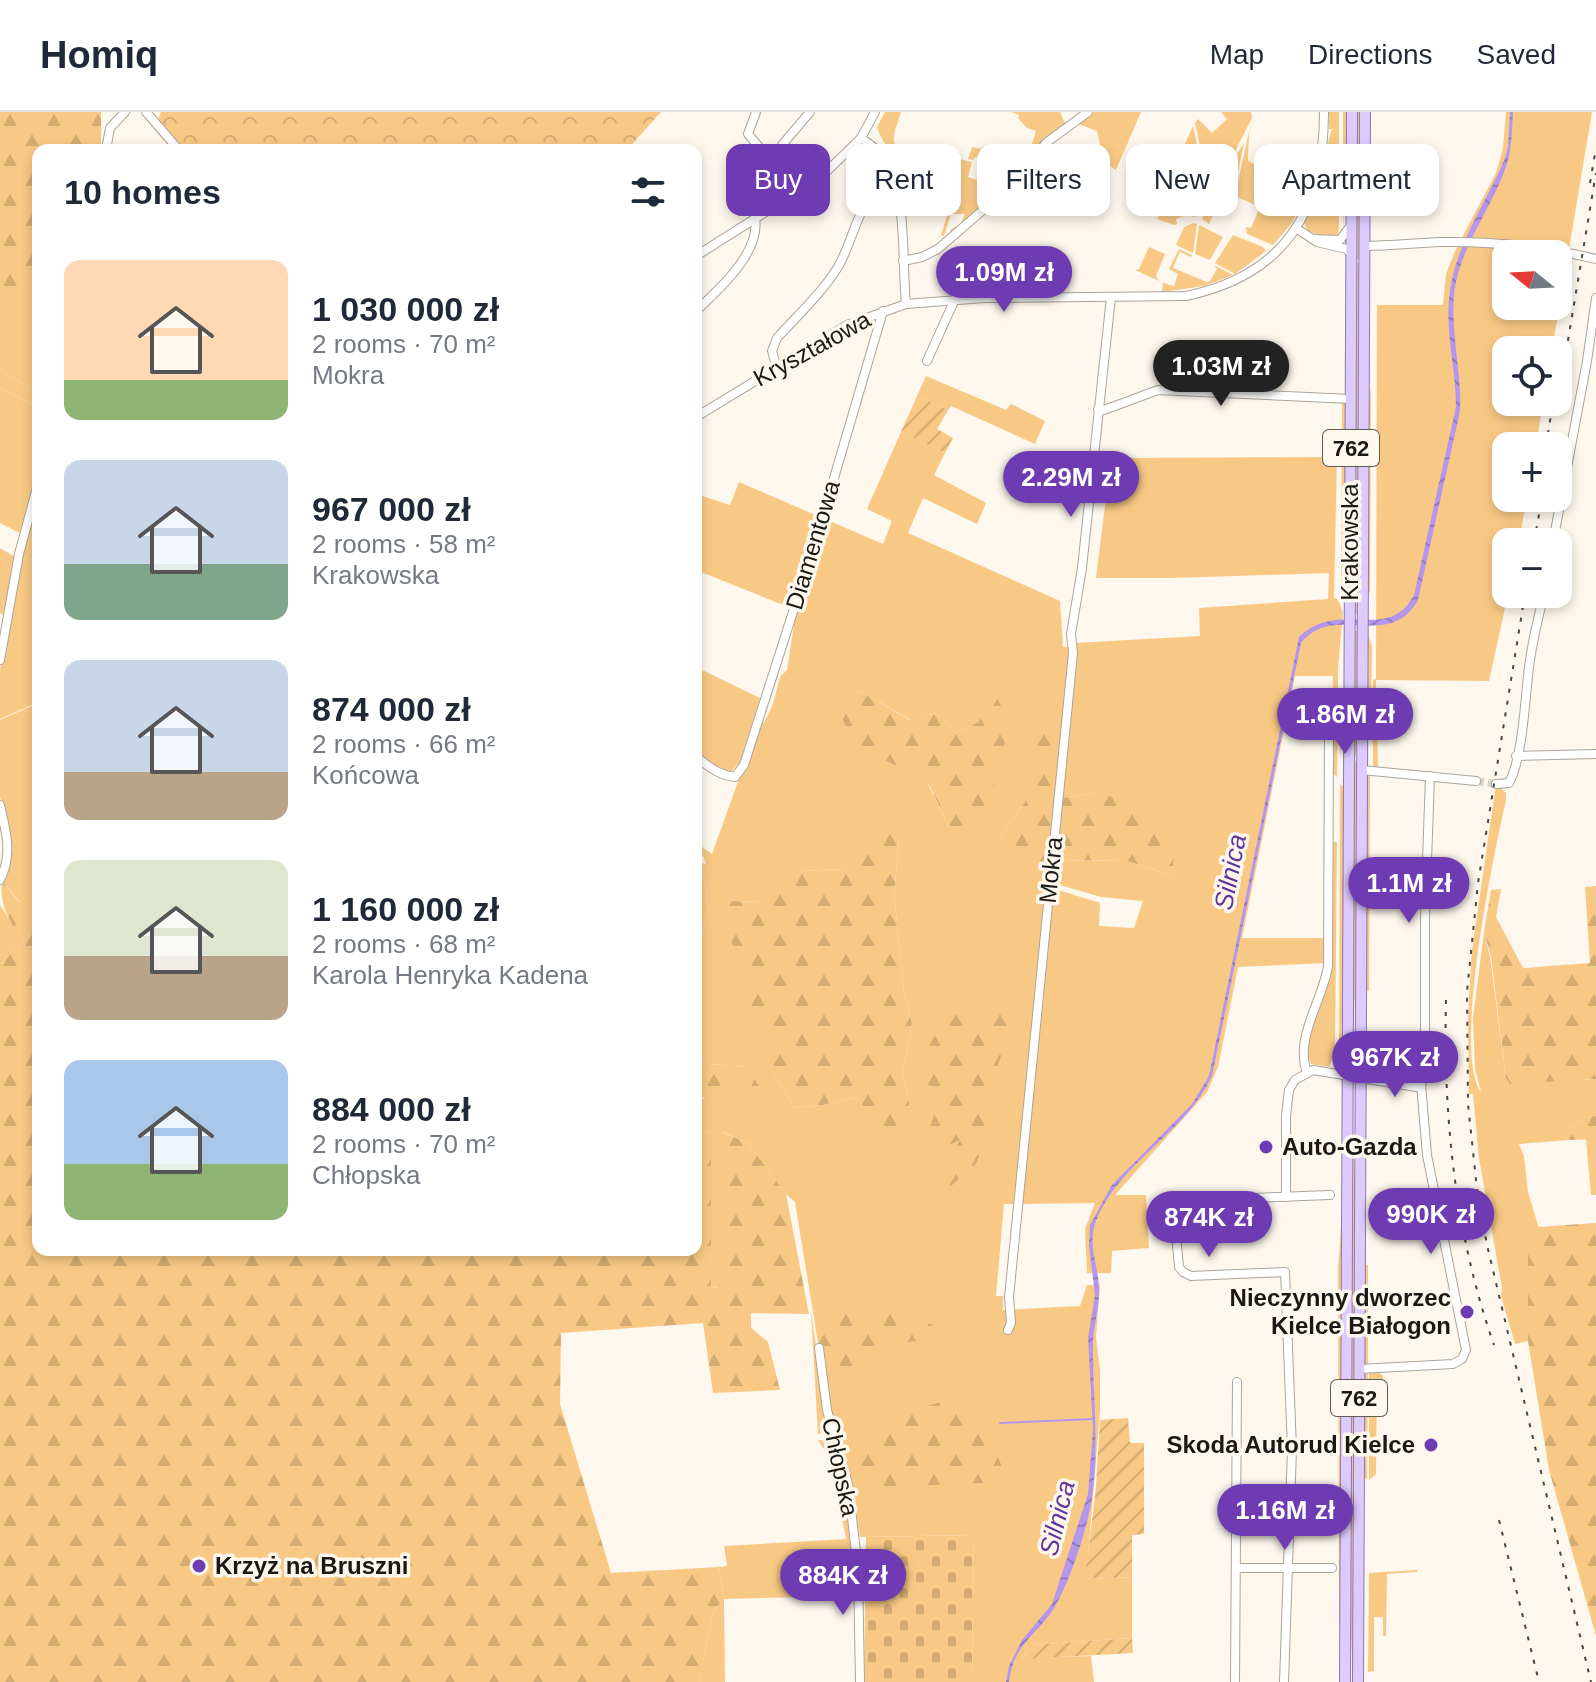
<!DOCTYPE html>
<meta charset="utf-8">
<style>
:root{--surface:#fff;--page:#f6f6f7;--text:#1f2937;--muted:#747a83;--line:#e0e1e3;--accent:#6f3bb2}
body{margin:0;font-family:Helvetica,sans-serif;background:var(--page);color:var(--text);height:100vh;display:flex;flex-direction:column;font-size:30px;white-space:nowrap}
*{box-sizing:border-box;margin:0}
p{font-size:26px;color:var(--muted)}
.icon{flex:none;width:44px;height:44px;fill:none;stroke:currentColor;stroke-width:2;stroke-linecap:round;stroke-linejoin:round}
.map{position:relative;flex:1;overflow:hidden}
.sheet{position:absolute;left:32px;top:32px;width:670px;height:1112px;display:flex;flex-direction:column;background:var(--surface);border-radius:16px;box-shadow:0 4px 12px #0003}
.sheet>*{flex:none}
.guide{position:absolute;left:726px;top:32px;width:750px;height:72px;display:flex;gap:16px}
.needle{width:52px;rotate:288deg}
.buttons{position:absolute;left:1492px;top:128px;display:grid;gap:16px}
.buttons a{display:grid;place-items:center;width:80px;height:80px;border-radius:16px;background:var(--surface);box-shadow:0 4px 12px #0003;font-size:40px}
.price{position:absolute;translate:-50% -68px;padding:0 18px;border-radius:28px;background:var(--accent);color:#fff;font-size:26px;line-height:52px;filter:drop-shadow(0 2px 4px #0008)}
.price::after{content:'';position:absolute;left:50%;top:48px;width:24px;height:18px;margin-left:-12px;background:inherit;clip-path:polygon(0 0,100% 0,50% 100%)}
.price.active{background:#222;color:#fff}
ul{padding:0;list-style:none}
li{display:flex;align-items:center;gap:24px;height:200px;padding:0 32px}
li span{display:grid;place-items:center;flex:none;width:224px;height:160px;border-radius:16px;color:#555}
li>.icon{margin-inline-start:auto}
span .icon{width:96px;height:96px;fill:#fffc;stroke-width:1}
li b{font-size:34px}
h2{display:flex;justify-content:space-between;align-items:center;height:96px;padding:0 32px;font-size:34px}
.pill{padding:0 28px;border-radius:16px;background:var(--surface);box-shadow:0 4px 12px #0003;font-size:28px;line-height:72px}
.pill.active{background:var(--accent);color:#fff}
header{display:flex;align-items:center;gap:48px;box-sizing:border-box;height:112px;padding:0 40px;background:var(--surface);border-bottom:2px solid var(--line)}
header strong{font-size:38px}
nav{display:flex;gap:44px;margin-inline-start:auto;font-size:28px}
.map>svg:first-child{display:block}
.grass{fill:#f8c984;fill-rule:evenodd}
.forest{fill:url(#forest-firs)}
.cemetery{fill:url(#cemetery-stones)}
.park{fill:url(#park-crowns)}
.garden{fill:url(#garden-furrows)}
.water{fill:url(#water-waves)}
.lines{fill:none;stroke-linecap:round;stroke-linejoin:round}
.stream{stroke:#b596ed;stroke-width:2}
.minor-tunnel{stroke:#dcd6cd;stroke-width:8;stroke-dasharray:8 4;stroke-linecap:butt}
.minor-casing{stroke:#aba49a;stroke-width:10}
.major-casing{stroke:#8b77ac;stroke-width:12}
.minor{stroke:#fff;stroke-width:8}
.major{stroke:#ddcbfe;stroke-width:10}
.rail{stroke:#484540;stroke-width:2;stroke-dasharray:4 8;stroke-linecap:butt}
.poi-dot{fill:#6f3bb2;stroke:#fef7ed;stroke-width:3}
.labels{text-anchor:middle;stroke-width:7;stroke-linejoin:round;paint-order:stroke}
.shield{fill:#fef7ed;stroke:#5f5c56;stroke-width:2}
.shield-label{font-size:22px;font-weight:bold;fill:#1b1915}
.street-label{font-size:24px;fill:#1b1915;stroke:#fef7ed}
.poi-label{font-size:24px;font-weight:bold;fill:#1b1915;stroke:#fef7ed;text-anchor:start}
.water-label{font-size:26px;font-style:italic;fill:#62379b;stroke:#fef7ed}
</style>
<header>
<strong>Homiq</strong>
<nav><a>Map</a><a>Directions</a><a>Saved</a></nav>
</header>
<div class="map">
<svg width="1596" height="1570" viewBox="0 0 1596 1570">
<defs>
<pattern id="forest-firs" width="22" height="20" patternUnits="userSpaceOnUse" patternTransform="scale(2)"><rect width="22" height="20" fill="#f8c984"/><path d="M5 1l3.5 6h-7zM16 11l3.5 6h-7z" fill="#d4ac71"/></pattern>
<pattern id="cemetery-stones" width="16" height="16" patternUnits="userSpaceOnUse" patternTransform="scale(2)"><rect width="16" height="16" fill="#f8c984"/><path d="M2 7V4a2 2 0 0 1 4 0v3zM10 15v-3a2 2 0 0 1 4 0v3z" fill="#d4ac71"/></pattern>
<pattern id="park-crowns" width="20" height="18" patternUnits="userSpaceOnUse" patternTransform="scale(2)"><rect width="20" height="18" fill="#f8c984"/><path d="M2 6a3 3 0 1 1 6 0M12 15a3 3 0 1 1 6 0" fill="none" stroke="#d4ac71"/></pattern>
<pattern id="garden-furrows" width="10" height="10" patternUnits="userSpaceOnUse" patternTransform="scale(2)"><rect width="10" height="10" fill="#f8c984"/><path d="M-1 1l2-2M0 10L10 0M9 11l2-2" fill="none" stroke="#d4ac71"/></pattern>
<pattern id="water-waves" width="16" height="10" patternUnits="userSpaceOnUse" patternTransform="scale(2)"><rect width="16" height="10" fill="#b596ed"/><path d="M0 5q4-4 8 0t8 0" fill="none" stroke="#927abf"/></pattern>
</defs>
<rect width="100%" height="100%" fill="#fef7ed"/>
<!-- grass -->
<g class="grass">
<path d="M885 0H901C893 26 886 34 914 48L915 54C896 47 883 34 877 15Z"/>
<polygon points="1011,0 1060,0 1066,14 1043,27 1028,46 1024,46 1031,35 1036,19 1027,16 1018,6 1019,3"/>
<polygon points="1091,0 1141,0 1116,58 1131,70 1104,49 1097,19 1076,11"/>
<polygon points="1221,0 1251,0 1252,6 1231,47 1221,42 1211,57 1214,63 1200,56 1203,48 1195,11 1198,7 1212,21 1227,7"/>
<path d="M1329 0H1339V117L1337 124H1323L1308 119 1303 109C1311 93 1319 78 1323 60 1327 45 1327 29 1332 17H1329Z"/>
<polygon points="1343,0 1348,0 1343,118"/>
<polygon points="1356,0 1361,0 1360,147 1355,147"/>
<path d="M1506 0H1592L1552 238H1506V290H1543L1536 334H1506V386H1527L1519 430H1506L1508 482 1489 569 1376 568 1378 654 1373 656V568L1376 567 1377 193H1443L1446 162 1456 137 1496 61 1503 36ZM1506 142H1558V194H1506Z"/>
<polygon points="1253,10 1249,22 1248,49 1309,79 1292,111 1273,133 1247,122 1246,115 1251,116 1260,95 1235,84 1248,24"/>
<polygon points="1193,14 1200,46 1182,38"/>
<polygon points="1244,31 1233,83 1215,76"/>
<polygon points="972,35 981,37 982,35 1019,48 1024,50 1023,53 1011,70 949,124 951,117 960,113 965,102 951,102 944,124 941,123 947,104 942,102 960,47 972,50 968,65 980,69 987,49 975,45 973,48 968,47"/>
<polygon points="1215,77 1233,85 1230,93 1219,88 1209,112 1202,107"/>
<polygon points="1168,85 1199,97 1195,105 1186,103 1176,107 1177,112 1174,113 1157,107"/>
<polygon points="1193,111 1197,112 1193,141 1176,133 1184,115"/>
<polygon points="1199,113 1223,125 1210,148 1195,142"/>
<polygon points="38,121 38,281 0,258 0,174 35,147 29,127"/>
<polygon points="1233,123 1263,135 1266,139 1235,162 1215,151"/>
<polygon points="1149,135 1165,142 1156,164 1159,169 1135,158 1139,157"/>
<polygon points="1179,137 1192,143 1191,145 1180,140 1173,156 1207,170 1210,169 1217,157 1214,153 1233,163 1204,174 1162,180 1163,171 1174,174 1178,162 1169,157"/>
<polygon points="1356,151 1360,151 1359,502 1354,502"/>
<polygon points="926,264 1006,298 1011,292 1045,309 1035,332 951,294 948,298 917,284"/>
<polygon points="1371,274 1370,481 1367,478 1368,298"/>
<polygon points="0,276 35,294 38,285 38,362 22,422 0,411"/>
<polygon points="1342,288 1347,293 1346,470 1343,472 1341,482"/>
<path d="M901 320 945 341 934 363 986 391 977 412 923 386 908 421 1060 489 1063 535H1071L1060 629 1052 609 1025 690 1000 725 1050 750 1015 1092H1004L996 1184H1003V1198L1080 1194 1087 1173H1100L1096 1225 1100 1259V1299L1086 1467 1132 1465V1526L1031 1533 1023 1546 1091 1544 1094 1570H972L974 1423 860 1425 851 1375 829 1298 795 1090 786 1082 748 1031 723 1020 722 1172 710 1177 711 1020 696 1022V987H703L746 955 696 951V836L709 801 702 751 706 752 698 732 712 742 759 611H764L773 592 780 565 787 558 796 500 825 407 883 432 892 409 867 397ZM858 578 911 608 935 601 959 620 978 610 950 717 922 660ZM891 720 899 728 894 782 904 879 912 911 903 960 910 996 882 1017 856 985 823 993 794 996 774 961 728 789 766 790 802 759 843 757Z"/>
<polygon points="1337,345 1334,486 1338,487 1343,501 1338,556 1337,665 1332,661 1333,564 1295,564 1242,826 1327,826 1327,851 1238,855 1218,955 1207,980 1115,1083 1146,1083 1149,1136 1112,1139 1111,1161 1087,1161 1085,1117 1095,1091 1020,1092 1052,776 1100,791 1099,814 1134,816 1143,789 1101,785 1053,771 1057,748 1127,749 1173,764 1096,681 1062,686 1075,531 1200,524 1199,496 1328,487 1329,461 1172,466 1096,466 1111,346"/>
<polygon points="739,370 820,405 791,496 696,458 696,382 730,393"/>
<polygon points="35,390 38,391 38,590 0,607 0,558 19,449"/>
<polygon points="0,436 15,445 6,504 0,501"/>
<polygon points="1354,519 1359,519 1358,644 1354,644"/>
<polygon points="1367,520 1372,534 1371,594 1367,574"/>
<polygon points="696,555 760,586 740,650 731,660 717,655 696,640"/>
<polygon points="38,591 38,815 0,852 0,793 14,814 19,789 2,768 5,702 0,685 0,608"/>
<polygon points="1354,649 1358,649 1356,942 1353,846"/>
<polygon points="1370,663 1369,879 1367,879 1367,666"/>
<polygon points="1340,672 1345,676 1344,845 1341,942 1335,954 1339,941"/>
<path d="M1496 672 1506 681V688C1494 741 1452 941 1481 980L1475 957 1473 906 1484 820 1490 845 1506 966 1510 971 1596 967V1003L1584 1006 1569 1017V1028L1519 1032 1524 1044 1528 1080 1541 1123 1528 1120V1229L1515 1232 1501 1184 1502 1176 1479 1046 1473 982H1469L1468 904 1472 838Z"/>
<polygon points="1331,730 1337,730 1335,940 1329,955 1311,952 1305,934 1327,874"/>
<polygon points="1351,987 1355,1078 1353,1570 1349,1472"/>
<polygon points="1586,1027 1596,1027 1596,1083 1591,1083"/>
<polygon points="1341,1114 1341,1513 1339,1514 1338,1157"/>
<polygon points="1365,1153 1368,1153 1368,1253 1363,1251"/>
<polygon points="811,1199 828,1316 828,1320 818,1322"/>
<polygon points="1369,1260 1378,1260 1383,1264 1383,1270 1377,1271 1376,1362 1369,1368"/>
<polygon points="1368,1261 1367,1368 1363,1364 1364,1263"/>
<path d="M818 1328H827L834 1332C846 1382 855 1432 854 1484L724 1487 725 1570H699L713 1499 724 1487 719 1455 727 1454 724 1434 846 1427 831 1348Z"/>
<polygon points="1417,1458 1417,1460 1387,1462 1386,1524 1383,1524 1383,1505 1374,1505 1374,1559 1368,1560 1369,1461"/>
</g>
<!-- forest -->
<g class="forest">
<path d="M0 0H101V38H38V121L30 128C34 145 38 159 31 175L15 180 0 174Z"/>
<polygon points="0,258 38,281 35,294 0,276"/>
<polygon points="858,578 910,608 935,601 959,620 978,610 997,586 1010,611 982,721 950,717 930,675 912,648 904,658 853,631 841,603"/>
<polygon points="1052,608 1060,629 1050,750 1018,747 1000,725 1025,690 1042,613"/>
<polygon points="1096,681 1135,690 1174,733 1173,764 1127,749 1057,748 1062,686"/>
<polygon points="891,719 899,728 894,782 904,879 912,911 903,960 910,996 900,1019 882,1018 856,985 823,993 794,996 774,961 728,819 728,789 765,790 802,759 843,757"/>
<polygon points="696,740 702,751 709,801 696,836"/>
<path d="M2 768 19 790 24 801 14 815C4 799 0 787 2 768Z"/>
<polygon points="1596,774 1596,967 1510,972 1506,966 1491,845 1484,820 1491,778 1501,777 1496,805 1523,856 1590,851 1585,775"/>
<polygon points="38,815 38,1138 696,1138 696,1022 711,1020 711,1177 722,1172 722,1020 748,1031 786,1082 809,1202 751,1201 751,1216 768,1230 780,1278 713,1281 703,1211 561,1221 560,1292 611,1461 719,1455 724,1487 713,1499 699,1570 0,1570 0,852"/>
<polygon points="1007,890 1018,907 1005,932 992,971 993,1010 976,1052 943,1081 935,1075 960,1028 936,1039 929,1018 937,994 927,969 927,938 941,911 969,896"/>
<polygon points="696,951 746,955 761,977 696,987"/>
<polygon points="1596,1003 1596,1027 1569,1028 1569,1017 1584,1006"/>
<polygon points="1596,1111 1596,1524 1549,1358 1528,1229 1528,1119 1540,1123 1538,1115"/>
<path d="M835 1192C868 1196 902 1200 933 1213L929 1227C908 1230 889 1232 871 1242L877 1253 853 1258 823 1253 815 1201Z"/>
<path d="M961 1286 983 1328 994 1335 1004 1360 991 1371C944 1371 898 1377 851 1375L848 1347C884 1321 915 1290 961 1286Z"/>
</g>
<!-- cemetery -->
<polygon class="cemetery" points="974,1423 972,1570 864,1570 866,1425"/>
<!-- park -->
<polygon class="park" points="161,0 661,0 627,38 172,38 154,17"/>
<!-- garden -->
<g class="garden">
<polygon points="917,284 948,298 937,317 953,326 945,341 901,320"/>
<polygon points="1128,1306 1130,1331 1144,1331 1144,1422 1132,1423 1132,1465 1085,1467 1096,1375 1100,1308"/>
<polygon points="1132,1526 1133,1541 1023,1547 1030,1533"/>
</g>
<!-- water -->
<path class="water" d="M1510 0H1513C1512 19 1512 37 1506 55 1492 95 1462 133 1455 175 1449 216 1462 258 1460 299L1418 488C1389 540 1334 489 1301 531L1212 964C1186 1021 1119 1050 1096 1109 1087 1132 1098 1152 1099 1175 1100 1193 1094 1211 1093 1229 1092 1281 1100 1333 1092 1386 1088 1415 1068 1476 1052 1499 1033 1527 1014 1532 1009 1570H1006L1009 1554 1022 1528 1052 1492 1088 1382 1093 1317 1088 1226 1095 1183 1089 1133 1090 1113 1112 1073 1192 992 1209 964 1299 525C1339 486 1388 532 1414 483L1456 295C1456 257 1444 216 1450 179 1456 133 1486 90 1504 49L1508 35Z"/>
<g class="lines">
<!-- stream -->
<polyline class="stream" points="1000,1311 1094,1307"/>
<!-- minor-tunnel -->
<polyline class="minor-tunnel" points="1476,669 1496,672"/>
<defs>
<g id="minor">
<polyline points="146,0 179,38"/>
<polyline points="756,0 748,22 775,54"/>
<path d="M861 26C869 32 878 37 885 46 907 74 902 154 906 192"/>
<polyline points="106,38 110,16 125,0"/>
<polyline points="768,97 766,85 782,33 810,0"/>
<polyline points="1296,116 1317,130 1346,137 1352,143"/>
<polyline points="1313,127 1340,128 1351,113"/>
<path d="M1365 134C1390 134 1415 131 1440 130 1491 129 1546 135 1596 147"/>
<polyline points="696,144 821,65 861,26 875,0"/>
<polyline points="903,149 922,145 938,137 1012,73 1046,31 1088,0"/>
<path d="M696 199C718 178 761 141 755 106"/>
<polyline points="927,249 955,187"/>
<path d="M776 253 772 239 777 226C797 204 822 181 838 155 855 126 860 79 893 61"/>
<polyline points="1098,297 1104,298 1158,278 1351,287"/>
<path d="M696 305 847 213 906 192 984 186 1186 184C1286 163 1324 98 1324 0"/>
<polyline points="1553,430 1587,249 1596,186"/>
<polyline points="0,548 19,442 38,372"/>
<polyline points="1516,644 1596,642"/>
<path d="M696 645C710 655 718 663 735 665L744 653 815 431 883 199"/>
<polyline points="1362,658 1476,669"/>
<path d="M1496 672 1509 671C1523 645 1525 586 1529 555 1532 531 1538 506 1544 482"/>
<path d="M0 693C6 720 13 742 0 768"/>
<path d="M1307 960C1294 926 1323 888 1328 854L1329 620"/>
<polyline points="1286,1085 1286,1004 1289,978 1295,968 1313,958 1416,975 1421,972"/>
<polyline points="1008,1218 1011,1211 1009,1185 1073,541 1071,522 1082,456 1111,185"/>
<polyline points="819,1236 827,1298 848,1372 858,1457 860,1570"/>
<polyline points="1359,1257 1453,1252 1462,1247 1466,1238 1427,1043 1421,972 1425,964 1425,806 1430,664"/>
<polyline points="1237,1456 1332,1456"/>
<polyline points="1235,1570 1237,1270"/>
<polyline points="1284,1570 1292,1337 1285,1160 1191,1164 1183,1160 1179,1155 1173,1089 1330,1083"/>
</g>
<g id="major">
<polyline points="1345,1570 1352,0"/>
<polyline points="1358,1570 1365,0"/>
</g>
</defs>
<!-- minor casing -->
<use href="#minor" class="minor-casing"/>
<!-- major casing -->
<use href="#major" class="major-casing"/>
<!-- minor -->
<use href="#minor" class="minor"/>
<!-- major -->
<use href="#major" class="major"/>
<!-- rail -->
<g class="rail">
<polyline points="1590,71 1596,36"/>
<polyline points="1558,288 1596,61"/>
<polyline points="1546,334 1553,290"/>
<polyline points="1534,430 1542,386"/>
<polyline points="1525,482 1478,771 1467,880 1468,992 1477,1077 1487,1133 1591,1570"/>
<path d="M1446 888C1443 1004 1455 1122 1494 1233"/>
<polyline points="1499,1408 1539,1570"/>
</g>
</g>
<!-- markers -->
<g class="poi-dot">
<circle cx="1266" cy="1035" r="8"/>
<circle cx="1467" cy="1200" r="8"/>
<circle cx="1431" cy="1333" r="8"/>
<circle cx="199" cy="1454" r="8"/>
</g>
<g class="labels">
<!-- shield labels -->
<g class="shield">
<rect x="1323" y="318" width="56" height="36" rx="6"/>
<rect x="1331" y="1268" width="56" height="36" rx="6"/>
</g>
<g class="shield-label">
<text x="1351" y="344">762</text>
<text x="1359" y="1294">762</text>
</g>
<!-- street labels -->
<g class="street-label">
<text transform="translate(812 237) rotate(-29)" y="8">Kryształowa</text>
<text transform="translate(1350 430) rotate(-90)" y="8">Krakowska</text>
<text transform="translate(813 433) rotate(-73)" y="8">Diamentowa</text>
<text transform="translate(1051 758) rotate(-84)" y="8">Mokra</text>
<text transform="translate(840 1355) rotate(78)" y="8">Chłopska</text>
</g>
<!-- poi labels -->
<g class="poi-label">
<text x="1282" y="1043">Auto-Gazda</text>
<text x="1451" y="1194" text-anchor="end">Nieczynny dworzec<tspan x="1451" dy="28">Kielce Białogon</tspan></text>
<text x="1415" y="1341" text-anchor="end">Skoda Autorud Kielce</text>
<text x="215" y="1462">Krzyż na Bruszni</text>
</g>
<!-- water labels -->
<g class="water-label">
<text transform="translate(1230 760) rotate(-79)" y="9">Silnica</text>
<text transform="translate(1057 1406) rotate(-76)" y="9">Silnica</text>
</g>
</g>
</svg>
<div class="buttons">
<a><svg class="needle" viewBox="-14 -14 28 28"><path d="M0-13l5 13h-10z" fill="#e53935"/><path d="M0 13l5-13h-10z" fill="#747a83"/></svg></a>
<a><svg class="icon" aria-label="locate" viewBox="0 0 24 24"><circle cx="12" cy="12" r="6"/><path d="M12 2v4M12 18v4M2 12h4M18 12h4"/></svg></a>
<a>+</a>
<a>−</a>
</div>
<b class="price" style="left:1004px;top:202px">1.09M zł</b>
<b class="price active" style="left:1221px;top:296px">1.03M zł</b>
<b class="price" style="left:1071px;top:407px">2.29M zł</b>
<b class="price" style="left:1345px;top:644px">1.86M zł</b>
<b class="price" style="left:1409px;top:813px">1.1M zł</b>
<b class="price" style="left:1395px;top:987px">967K zł</b>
<b class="price" style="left:1431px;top:1144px">990K zł</b>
<b class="price" style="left:1209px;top:1147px">874K zł</b>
<b class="price" style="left:1285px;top:1440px">1.16M zł</b>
<b class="price" style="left:843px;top:1505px">884K zł</b>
<div class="guide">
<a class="pill active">Buy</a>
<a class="pill">Rent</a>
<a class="pill">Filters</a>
<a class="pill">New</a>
<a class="pill">Apartment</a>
</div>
<section class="sheet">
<h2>10 homes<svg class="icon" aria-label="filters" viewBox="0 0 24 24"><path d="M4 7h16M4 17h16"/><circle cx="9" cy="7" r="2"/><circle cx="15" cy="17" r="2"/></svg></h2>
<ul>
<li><span style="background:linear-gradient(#ffd9b3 75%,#8fb573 0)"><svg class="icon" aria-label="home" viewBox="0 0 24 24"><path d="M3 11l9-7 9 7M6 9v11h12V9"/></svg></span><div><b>1 030 000 zł</b><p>2 rooms · 70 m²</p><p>Mokra</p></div></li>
<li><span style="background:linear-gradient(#c9d6e8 65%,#7fa58c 0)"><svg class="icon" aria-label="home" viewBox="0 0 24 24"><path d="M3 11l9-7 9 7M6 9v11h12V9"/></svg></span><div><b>967 000 zł</b><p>2 rooms · 58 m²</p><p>Krakowska</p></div></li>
<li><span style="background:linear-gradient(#c9d6e8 70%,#b9a48a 0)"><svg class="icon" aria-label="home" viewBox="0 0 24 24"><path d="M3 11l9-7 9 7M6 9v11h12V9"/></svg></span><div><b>874 000 zł</b><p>2 rooms · 66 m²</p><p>Końcowa</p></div></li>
<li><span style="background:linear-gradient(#dfe7d0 60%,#b9a48a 0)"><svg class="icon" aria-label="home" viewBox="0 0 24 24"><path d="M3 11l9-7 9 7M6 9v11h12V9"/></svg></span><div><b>1 160 000 zł</b><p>2 rooms · 68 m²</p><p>Karola Henryka Kadena</p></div></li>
<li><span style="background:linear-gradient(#a9c7e8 65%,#8fb573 0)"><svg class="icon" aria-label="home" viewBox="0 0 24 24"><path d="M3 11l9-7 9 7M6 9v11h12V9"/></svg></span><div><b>884 000 zł</b><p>2 rooms · 70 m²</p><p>Chłopska</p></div></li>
</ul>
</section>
</div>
